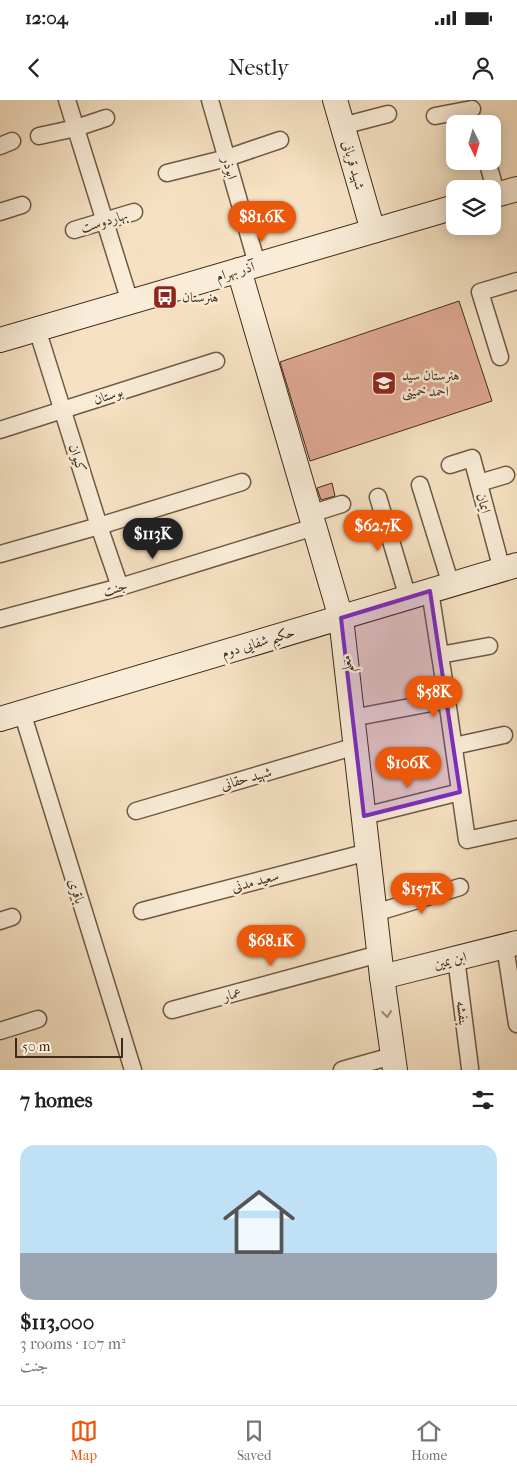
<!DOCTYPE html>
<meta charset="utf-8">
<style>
:root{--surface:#fff;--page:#f6f6f6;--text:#222;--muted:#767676;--line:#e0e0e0;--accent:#ea580c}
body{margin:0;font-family:"IM FELL French Canon",Amiri,serif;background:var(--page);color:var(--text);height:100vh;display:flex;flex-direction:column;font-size:19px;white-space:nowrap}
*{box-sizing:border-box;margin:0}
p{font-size:16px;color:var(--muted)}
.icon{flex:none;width:28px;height:28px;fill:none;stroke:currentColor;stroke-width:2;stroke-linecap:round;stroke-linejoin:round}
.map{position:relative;height:970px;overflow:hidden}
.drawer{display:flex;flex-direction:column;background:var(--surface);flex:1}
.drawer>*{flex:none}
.needle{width:32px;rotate:175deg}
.buttons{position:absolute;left:446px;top:15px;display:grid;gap:10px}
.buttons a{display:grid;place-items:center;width:55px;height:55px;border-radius:10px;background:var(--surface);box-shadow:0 2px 12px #0003;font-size:25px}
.scale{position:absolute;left:15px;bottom:12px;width:108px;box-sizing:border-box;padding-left:5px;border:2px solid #402b19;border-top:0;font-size:14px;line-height:18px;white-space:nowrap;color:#402b19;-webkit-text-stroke:4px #f9ecd8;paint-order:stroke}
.price{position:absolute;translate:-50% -42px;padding:0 11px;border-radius:18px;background:var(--accent);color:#fff;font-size:16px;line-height:32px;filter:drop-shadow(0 1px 2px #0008)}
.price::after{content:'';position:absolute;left:50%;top:30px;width:15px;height:11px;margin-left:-8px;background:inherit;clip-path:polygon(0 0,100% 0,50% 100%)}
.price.active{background:#222;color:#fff}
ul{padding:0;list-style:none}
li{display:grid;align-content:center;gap:10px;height:265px;padding:0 20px}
li span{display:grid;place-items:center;height:155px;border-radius:15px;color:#555}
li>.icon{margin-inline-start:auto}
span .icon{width:90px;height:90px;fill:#fffc;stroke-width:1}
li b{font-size:21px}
h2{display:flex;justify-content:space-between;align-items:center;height:60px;padding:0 20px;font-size:21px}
.status{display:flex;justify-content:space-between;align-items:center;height:35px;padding:0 25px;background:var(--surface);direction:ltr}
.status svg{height:14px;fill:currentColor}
header{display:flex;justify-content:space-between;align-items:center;height:65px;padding:0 20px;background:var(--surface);font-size:22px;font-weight:600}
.tabs{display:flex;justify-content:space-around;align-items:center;height:70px;border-top:1px solid var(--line);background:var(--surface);font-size:14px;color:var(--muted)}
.tabs a{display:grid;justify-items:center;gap:2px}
.tabs .active{color:var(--accent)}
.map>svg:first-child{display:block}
.building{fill:#dfa893;stroke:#402b19}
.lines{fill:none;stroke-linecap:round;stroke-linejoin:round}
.street-casing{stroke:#6e5944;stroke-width:19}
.secondary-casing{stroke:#402b19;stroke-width:26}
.street{stroke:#f9ecd8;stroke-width:16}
.secondary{stroke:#f9ecd8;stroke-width:24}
.oneway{stroke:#9c8c78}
.marked{fill:#7b2cbf;fill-opacity:0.2;stroke:#7b2cbf;stroke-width:4;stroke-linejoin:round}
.labels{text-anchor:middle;stroke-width:5;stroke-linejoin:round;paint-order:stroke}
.street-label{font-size:14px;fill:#402b19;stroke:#f9ecd8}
.poi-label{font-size:14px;fill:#402b19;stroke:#f9ecd8;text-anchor:start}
</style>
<div class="status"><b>12:04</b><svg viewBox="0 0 49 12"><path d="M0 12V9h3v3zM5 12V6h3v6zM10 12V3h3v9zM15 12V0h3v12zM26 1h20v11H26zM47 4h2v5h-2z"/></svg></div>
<header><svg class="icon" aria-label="back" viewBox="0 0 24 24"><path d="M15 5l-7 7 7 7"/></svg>Nestly<svg class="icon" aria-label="person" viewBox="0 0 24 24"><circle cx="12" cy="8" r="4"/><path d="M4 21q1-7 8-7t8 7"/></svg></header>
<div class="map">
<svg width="517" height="970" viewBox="0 0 517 970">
<rect width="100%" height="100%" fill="#f6e2c3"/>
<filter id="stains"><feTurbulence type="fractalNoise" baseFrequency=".004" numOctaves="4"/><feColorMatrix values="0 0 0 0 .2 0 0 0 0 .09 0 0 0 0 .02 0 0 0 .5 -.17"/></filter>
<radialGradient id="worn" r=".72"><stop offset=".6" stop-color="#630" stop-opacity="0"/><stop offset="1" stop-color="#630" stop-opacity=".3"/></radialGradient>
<!-- building -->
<g class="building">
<polygon points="459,201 492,301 310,361 280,262"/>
<polygon points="332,383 335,396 321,400 317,388"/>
</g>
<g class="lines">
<defs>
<g id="street">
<polyline points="67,0 130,202"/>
<polyline points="210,0 257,164"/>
<polyline points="435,16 472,9"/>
<polyline points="342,26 388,14"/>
<polyline points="39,36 76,28 106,18"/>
<polyline points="0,46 12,41"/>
<polyline points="487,61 497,95"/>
<polyline points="167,73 227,58 280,40"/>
<polyline points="0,112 22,105"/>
<polyline points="74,130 134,112"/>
<polyline points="37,229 99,426 120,487"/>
<polyline points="500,257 480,192 517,181"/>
<polyline points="0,330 216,261"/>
<polyline points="450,365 472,358 502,470"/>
<polyline points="479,383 506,375"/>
<polyline points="420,385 451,485"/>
<polyline points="378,397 408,498"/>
<polyline points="310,414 342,404"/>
<polyline points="0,454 99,426 242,382"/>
<polyline points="430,491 447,600 467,740 517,729"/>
<polyline points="0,519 120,487 314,427"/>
<polyline points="440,555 489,546"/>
<polyline points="22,612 133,970"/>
<polyline points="352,618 447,600"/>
<polyline points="454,646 504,635"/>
<polyline points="136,711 356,646"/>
<polyline points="364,716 460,692"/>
<polyline points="142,811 368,752"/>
<polyline points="375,813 460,787"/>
<polyline points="0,821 12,817"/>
<polyline points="505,846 517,924"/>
<polyline points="456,858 470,968"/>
<polyline points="172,910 379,854"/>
<polyline points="0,931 38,919"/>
<polyline points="342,970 392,956"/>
</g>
<g id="secondary">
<polyline points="335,0 373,131"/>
<polyline points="492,96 517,89"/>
<polyline points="239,170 341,518 382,877 395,970"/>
<polyline points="0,240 455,107"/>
<polyline points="0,619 517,465"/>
<polyline points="382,877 517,843"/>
</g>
</defs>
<!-- street casing -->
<use href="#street" class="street-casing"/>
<!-- secondary casing -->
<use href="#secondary" class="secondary-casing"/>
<!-- street -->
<use href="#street" class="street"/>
<!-- secondary -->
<use href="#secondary" class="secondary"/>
</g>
<!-- one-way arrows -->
<defs><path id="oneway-chevron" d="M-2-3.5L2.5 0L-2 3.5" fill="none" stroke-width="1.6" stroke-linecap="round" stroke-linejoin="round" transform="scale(1.25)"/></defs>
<use class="oneway" href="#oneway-chevron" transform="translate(387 914) rotate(83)"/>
<!-- marked area -->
<path class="marked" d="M430 491 460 692 364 716 341 518Z"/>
<!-- icons -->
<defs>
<symbol id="bus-square" viewBox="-11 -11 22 22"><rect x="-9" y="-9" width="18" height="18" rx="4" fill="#8f2418" stroke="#f9ecd8"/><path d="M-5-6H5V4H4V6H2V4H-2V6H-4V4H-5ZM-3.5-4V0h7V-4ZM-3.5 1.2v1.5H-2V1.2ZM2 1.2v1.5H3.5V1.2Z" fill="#fff"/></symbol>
<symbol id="school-square" viewBox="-11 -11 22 22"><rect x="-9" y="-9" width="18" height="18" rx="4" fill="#8f2418" stroke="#f9ecd8"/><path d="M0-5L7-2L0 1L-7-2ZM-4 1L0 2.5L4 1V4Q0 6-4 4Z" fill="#fff"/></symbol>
</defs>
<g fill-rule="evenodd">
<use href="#bus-square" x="151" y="183" width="28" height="28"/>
<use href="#school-square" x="370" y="269" width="28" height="28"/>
</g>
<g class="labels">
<!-- street labels -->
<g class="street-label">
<text transform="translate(354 65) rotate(74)" y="5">شهید قربانی</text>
<text transform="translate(230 68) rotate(74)" y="5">ابوذر</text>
<text transform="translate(104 121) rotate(-17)" y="5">بهاردوست</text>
<text transform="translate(235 171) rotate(-16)" y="5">آذر بهرام</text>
<text transform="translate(108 295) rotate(-18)" y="5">بوستان</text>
<text transform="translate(78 358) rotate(72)" y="5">کیوان</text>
<text transform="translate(484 403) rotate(75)" y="5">ایمان</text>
<text transform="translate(115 488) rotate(-16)" y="5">جنت</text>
<text transform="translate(258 542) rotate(-17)" y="5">حکیم شفایی دوم</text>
<text transform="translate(346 564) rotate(-97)" y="5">معلم</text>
<text transform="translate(246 678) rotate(-16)" y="5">شهید حقانی</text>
<text transform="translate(255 781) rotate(-15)" y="5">سعید مدنی</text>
<text transform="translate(77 791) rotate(73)" y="5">باقری</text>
<text transform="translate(450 860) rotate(-14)" y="5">ابن یمین</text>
<text transform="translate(232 894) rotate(-15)" y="5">عمار</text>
<text transform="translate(463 913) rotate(83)" y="5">بنفشه</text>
</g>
<!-- poi labels -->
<g class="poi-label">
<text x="182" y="202">هنرستان</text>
<text x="402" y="280">هنرستان سید<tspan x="402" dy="16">احمد خمینی</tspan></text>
</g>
</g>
<rect width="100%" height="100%" filter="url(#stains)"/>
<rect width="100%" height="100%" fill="url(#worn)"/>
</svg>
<div class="buttons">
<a><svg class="needle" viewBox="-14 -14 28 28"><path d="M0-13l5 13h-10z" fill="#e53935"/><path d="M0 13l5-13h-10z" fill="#767676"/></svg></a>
<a><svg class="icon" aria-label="layers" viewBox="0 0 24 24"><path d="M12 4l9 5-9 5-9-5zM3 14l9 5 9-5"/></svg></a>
</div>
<div class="scale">50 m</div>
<b class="price" style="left:262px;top:143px">$81.6K</b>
<b class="price" style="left:378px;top:452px">$62.7K</b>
<b class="price active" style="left:153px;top:460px">$113K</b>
<b class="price" style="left:434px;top:618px">$58K</b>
<b class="price" style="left:408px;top:689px">$106K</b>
<b class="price" style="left:422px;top:815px">$157K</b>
<b class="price" style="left:271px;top:867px">$68.1K</b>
</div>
<section class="drawer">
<h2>7 homes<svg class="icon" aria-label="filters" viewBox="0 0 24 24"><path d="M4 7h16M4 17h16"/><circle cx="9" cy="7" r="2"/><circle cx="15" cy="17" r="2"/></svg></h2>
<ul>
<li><span style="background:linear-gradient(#bfe0f5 70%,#9aa5b1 0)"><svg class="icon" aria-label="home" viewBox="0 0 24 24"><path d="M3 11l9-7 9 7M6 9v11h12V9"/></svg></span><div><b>$113,000</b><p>3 rooms · 107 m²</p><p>جنت</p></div></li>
</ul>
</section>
<nav class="tabs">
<a class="active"><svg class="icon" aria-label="map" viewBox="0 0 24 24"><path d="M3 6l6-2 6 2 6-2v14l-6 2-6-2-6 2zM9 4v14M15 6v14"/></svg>Map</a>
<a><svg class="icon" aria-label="saved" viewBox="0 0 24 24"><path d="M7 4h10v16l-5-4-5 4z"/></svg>Saved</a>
<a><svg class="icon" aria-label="home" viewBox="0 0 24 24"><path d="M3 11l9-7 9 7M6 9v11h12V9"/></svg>Home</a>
</nav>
